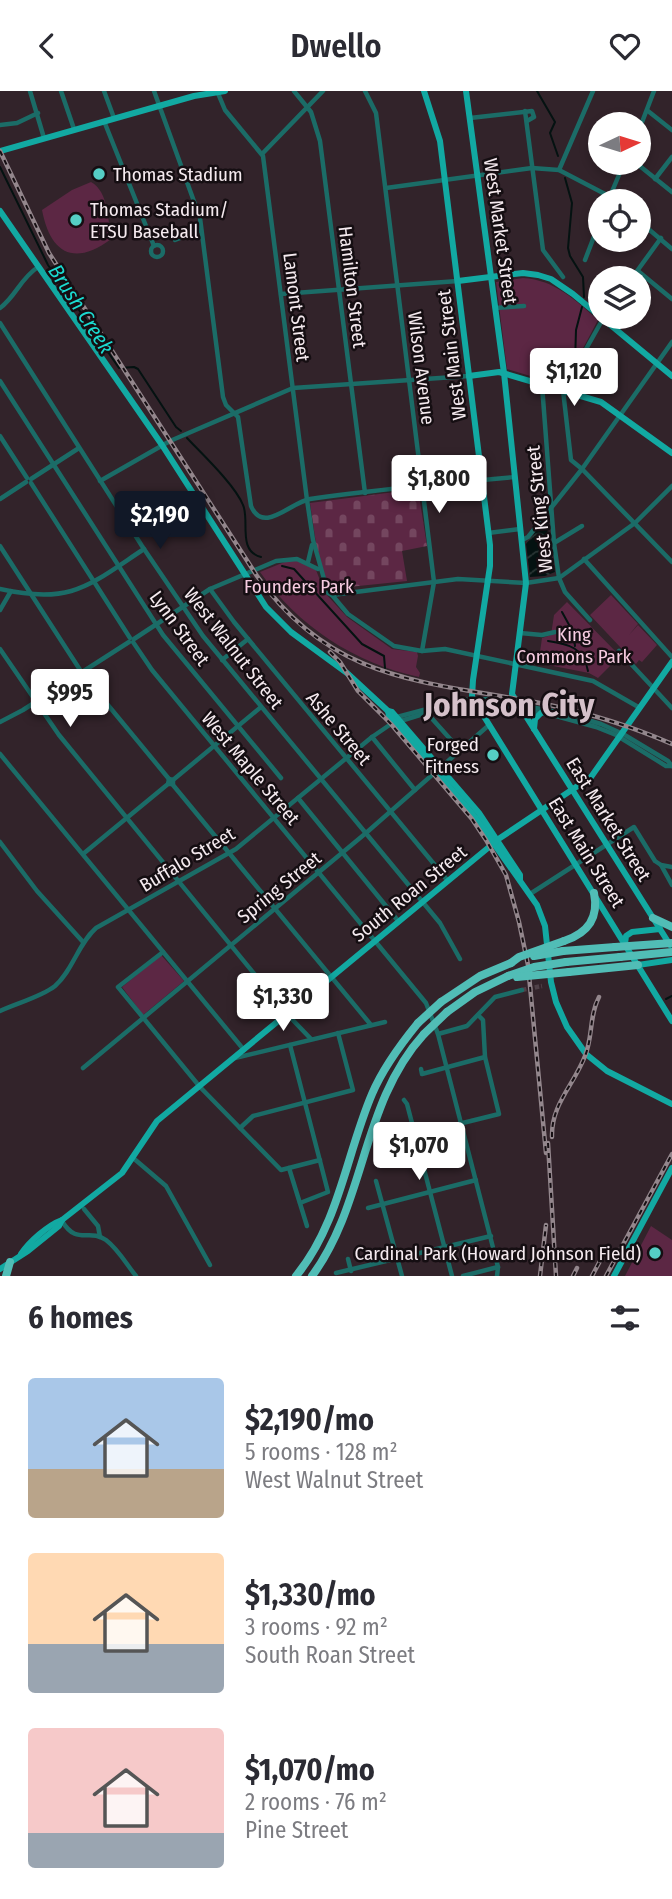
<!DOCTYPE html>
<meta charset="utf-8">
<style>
:root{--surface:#fff;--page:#f2f2f3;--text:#2b2b33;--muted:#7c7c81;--accent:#111827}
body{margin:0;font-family:"Fira Sans Condensed",sans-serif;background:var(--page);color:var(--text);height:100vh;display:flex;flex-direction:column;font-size:26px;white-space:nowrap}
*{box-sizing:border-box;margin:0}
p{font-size:23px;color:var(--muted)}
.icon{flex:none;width:38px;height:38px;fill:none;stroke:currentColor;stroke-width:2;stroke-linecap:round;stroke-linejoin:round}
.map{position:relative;height:1185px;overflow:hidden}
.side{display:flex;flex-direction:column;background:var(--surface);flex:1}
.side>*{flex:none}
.needle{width:46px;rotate:86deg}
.controls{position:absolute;left:588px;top:21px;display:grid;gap:14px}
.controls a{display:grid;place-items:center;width:63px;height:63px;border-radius:50%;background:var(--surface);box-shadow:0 4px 10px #0003;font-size:35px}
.price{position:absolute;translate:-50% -60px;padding:0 16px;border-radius:7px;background:#fff;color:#222;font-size:23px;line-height:46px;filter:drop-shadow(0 2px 4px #0008)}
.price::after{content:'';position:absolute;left:50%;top:42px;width:21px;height:16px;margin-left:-10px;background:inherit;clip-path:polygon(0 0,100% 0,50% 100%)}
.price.active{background:var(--accent);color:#fff}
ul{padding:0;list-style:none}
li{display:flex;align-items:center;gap:21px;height:175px;padding:0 28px}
li span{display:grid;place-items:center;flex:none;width:196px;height:140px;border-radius:7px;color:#555}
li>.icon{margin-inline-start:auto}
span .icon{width:84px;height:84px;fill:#fffc;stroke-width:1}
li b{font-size:30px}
h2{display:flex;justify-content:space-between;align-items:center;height:84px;padding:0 28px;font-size:30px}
header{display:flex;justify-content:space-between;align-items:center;height:91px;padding:0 28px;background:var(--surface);font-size:32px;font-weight:600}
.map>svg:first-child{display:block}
.green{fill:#5c2744}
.cemetery{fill:url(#cemetery-stones)}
.water{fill:url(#water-waves)}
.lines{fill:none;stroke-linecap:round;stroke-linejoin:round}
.stream{stroke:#041211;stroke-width:2}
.minor-tunnel{stroke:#4f4148;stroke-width:4.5;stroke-dasharray:4.5 2;stroke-linecap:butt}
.minor{stroke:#1b6c67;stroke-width:4.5}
.major{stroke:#12a9a2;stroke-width:6}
.highway{stroke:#51bdb6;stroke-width:8}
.rail-casing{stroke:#93868c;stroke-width:4.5}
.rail{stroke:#150e12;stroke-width:2;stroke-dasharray:5;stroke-linecap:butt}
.highway-bridge{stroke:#51bdb6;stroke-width:8}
.poi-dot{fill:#55cec5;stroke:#150e12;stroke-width:2.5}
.labels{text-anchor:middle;stroke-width:5;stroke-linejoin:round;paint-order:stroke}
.poi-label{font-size:19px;fill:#f5eaef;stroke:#150e12;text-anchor:start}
.street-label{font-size:19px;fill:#f5eaef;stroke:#150e12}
.park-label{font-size:19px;fill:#f7cce1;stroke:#150e12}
.water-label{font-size:21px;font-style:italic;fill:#1bdad0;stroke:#150e12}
.town-label{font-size:33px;font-weight:bold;fill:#d5c1ca;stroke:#150e12}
</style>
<header><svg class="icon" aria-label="back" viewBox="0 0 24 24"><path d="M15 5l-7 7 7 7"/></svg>Dwello<svg class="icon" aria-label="heart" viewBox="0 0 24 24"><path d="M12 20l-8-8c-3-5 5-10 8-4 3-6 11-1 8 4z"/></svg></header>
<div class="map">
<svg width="672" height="1185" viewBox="0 0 672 1185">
<defs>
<pattern id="cemetery-stones" width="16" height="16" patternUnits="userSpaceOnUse" patternTransform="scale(1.75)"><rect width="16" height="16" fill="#5c2744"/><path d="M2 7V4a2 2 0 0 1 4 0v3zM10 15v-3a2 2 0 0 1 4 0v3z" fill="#74465f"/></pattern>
<pattern id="water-waves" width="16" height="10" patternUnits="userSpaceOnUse" patternTransform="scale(1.75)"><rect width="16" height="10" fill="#041211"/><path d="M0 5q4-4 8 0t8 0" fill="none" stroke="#293534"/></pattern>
</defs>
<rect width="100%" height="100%" fill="#32232a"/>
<!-- green -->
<g class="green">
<path d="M91 91C109 101 108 130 111 148 74 176 50 162 42 119L72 99Z"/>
<path d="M523 187C555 189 575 209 598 229L563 295 507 278 496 191Z"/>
<path d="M287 470H298L316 479 325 502 347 526 392 558 417 561 418 565 416 576 420 582 419 586C354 572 298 535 260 481Z"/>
<polygon points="611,504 638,533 629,544 638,534 657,554 642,571 639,569 636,573 590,524"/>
<polygon points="567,511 620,565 598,587 589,582 543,573 538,575 542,547 551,544 554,524"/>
<polygon points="161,864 184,890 143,924 122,896"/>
<polygon points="651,1135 672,1149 672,1185 625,1185"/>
</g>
<!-- cemetery -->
<polygon class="cemetery" points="418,398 427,455 402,460 407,490 329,498 317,459 310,412"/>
<!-- water -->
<polygon class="water" points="547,426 548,451 555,481 545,485 530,486 526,453"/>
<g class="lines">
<!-- stream -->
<g class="stream">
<polyline points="537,0 555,31 550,42 558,65"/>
<polyline points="0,76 48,174 119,277 134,276 138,278 176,336 181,340"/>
<polyline points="565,87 572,112 568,157 570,165 583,186 584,206"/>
<polyline points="575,272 576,239 582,216"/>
<path d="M187 347C202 363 235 394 243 414 250 429 237 460 261 466"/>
<polyline points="282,475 294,478 362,553 384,565 385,577"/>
<polyline points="562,521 573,541 575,555"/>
<path d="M548 550C569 553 584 557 588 580"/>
<polyline points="666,908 672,905"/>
</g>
<!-- minor-tunnel -->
<polyline class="minor-tunnel" points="522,899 542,895"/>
<!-- minor -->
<g class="minor">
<polyline points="30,0 44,47"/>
<polyline points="61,0 74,38"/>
<polyline points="104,0 114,27"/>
<path d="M154 0 200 127 223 306 226 314 238 326 251 415C263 444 291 411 310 408 378 398 447 392 515 386"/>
<polyline points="217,0 225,19 263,65 307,409 313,449 328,502 332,504 348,523 394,555 422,560 445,558 593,590 640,617"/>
<polyline points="294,0 311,21 320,50 365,402"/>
<polyline points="365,0 376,22 434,491 422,560"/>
<polyline points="525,20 543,159 563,186"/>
<polyline points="648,20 672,39"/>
<polyline points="470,27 532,20 534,26 527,30"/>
<polyline points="104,30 154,155"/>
<polyline points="0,34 17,32 38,22"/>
<polyline points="639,39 654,0"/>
<polyline points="262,63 323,0"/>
<polyline points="636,72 672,101"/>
<polyline points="559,79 593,0"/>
<polyline points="655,88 672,66"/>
<polyline points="386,97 532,77 559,79 605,103 612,110"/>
<polyline points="608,110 624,72"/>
<polyline points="639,130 672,158"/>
<polyline points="175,149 201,139"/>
<circle cx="157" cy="160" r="6"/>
<polyline points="585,169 600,130"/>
<polyline points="638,180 672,208"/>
<polyline points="632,187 661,147"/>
<polyline points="281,203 458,190"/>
<path d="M0 217C16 205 20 188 38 176"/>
<polyline points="495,217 524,215"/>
<polyline points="604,226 563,299 571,369 582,378 672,471"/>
<polyline points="0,232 142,455 203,545 440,832 460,868"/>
<polyline points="0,290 163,544 281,687"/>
<polyline points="542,294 554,452 559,487 565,501 590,529"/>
<polyline points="0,345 27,387"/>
<polyline points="31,388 79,357"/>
<polyline points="100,390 170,350 293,297 469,285"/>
<polyline points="31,392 130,547"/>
<polyline points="0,408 26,391"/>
<polyline points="488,442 520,438"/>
<polyline points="522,449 528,446 582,378 672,251"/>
<polyline points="554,452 582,435"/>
<polyline points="0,455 84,585 169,688"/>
<polyline points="584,468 672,566"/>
<polyline points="308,471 312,454"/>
<path d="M0 498C71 514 88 495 144 458"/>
<polyline points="210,498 234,531 448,790"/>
<polyline points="332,504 458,488 526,492 559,487 635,432 672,395"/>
<polyline points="0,519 11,500"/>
<polyline points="520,542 542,544 555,541"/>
<polyline points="134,548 210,498 276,470 297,468 318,478"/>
<polyline points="133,551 152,579 426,912 438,943 498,1176 497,1185"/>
<polyline points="0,558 59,644 287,923 311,948"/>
<polyline points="619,560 672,617"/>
<polyline points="222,569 248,548"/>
<polyline points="427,622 460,659"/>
<polyline points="397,626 461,609 489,608 567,623 601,633 623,643 668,670 672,675"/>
<polyline points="0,631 23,619 129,551"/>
<polyline points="372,646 415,699"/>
<polyline points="0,663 244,959"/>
<polyline points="173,689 261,616"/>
<polyline points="173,694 371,934"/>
<polyline points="298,707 399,831"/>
<polyline points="0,751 37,800 83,851"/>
<polyline points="83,763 168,693 173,693 173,689 169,688 168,693"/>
<polyline points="661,774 672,794"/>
<polyline points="530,803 634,736 655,770 661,774 672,776"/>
<polyline points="163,861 118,896 200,996 281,1079 320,1069"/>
<path d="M0 920C17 912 41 906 55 895 73 879 78 853 96 837L236 758 372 646 391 633 420 624 460 613 481 611 556 625 596 636 616 644 666 675H671"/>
<polyline points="438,943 467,935 495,906 522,899"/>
<polyline points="290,954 328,1101 300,1112"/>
<polyline points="235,967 385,931"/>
<polyline points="83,977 366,742 489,634"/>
<polyline points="421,978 422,983 485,966"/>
<polyline points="404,1009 407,1013 452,1185"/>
<polyline points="240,1037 253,1025 353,999 338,942"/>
<polyline points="383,1049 390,1050 499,1023 485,966 483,929 479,925"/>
<polyline points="132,1066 166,1095 210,1174"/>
<polyline points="289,1077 307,1135"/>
<polyline points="376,1090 402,1185"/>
<polyline points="368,1117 476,1089"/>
<polyline points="84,1118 98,1135 100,1146"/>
<path d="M62 1130C77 1155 89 1137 106 1149 118 1158 127 1174 136 1185"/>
<polyline points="348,1168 351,1180"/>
<polyline points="336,1182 491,1145"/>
<polyline points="463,1185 498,1176"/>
</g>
<!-- major -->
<g class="major">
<polyline points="424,0 440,50 490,454 490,475 473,589 472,606 672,930"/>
<polyline points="466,0 504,282 526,492 512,603 670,854"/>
<polyline points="0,60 194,5 225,0"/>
<polyline points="0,120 162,354 266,516 291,541 347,582 388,620 392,621 479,722 520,784 520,789"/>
<polyline points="458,190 523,182 538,184 551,188 573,203 672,285"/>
<polyline points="469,285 499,281 601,311 672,362"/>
<polyline points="388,620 389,625 475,726 537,814 545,835 551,891 556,911 567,936 586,963 607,980 672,1013"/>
<polyline points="534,638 535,628 541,622"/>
<polyline points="625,853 626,845 632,841 660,838"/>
<polyline points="638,874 672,869"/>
<path d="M21 1163C29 1151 48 1134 62 1129"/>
<polyline points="0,1178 28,1160 59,1135 62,1129 122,1082 157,1030 500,747 591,686 672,571"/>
<polyline points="614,1185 672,1077"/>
</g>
<!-- highway -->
<g class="highway">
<polyline points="653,827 672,836"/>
<path d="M564 850C588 842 599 827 594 802"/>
<polyline points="563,860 615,856"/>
<polyline points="566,871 620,866"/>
<polyline points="569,881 638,874"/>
<polyline points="441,911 480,885 511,872"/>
<polyline points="447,921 475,901 508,885"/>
<polyline points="6,1185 10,1171"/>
<path d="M296 1185C339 1133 346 1064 372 1003 383 977 400 954 418 932"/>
<path d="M312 1185C366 1112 361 1012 424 943"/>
</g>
<defs>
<g id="rail">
<path d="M0 60 49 162 257 485C334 593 427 590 545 613 588 622 631 635 672 653"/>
<polyline points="330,561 340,571 358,600 391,633 472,728 486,749 506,784 519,831 528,874 546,1062"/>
<path d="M552 1046C551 1013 574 994 585 965 593 946 589 925 599 906"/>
<polyline points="548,1052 556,1185"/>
<polyline points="540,1185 546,1134"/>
<polyline points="573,1185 577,1177"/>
<polyline points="592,1185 600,1170"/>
<polyline points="606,1185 672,1063"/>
</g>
</defs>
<!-- rail casing -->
<use href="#rail" class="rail-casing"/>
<!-- rail -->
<use href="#rail" class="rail"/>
<!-- highway-bridge -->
<g class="highway-bridge">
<polyline points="615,856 672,852"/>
<polyline points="534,865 563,860"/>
<polyline points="620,866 672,861"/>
<polyline points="511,872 519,866 564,850"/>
<polyline points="508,885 534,876 566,871"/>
<polyline points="517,886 569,881"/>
<polyline points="418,932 441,911"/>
<polyline points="424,943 447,921"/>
</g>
</g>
<!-- markers -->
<g class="poi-dot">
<circle cx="99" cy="83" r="7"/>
<circle cx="76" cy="129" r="7"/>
<circle cx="493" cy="664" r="7"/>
<circle cx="655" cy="1162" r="7"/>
</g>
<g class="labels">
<!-- poi labels -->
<g class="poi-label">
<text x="113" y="90">Thomas Stadium</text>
<text x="90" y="125">Thomas Stadium/<tspan x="90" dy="22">ETSU Baseball</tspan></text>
<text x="479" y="660" text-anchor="end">Forged<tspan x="479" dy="22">Fitness</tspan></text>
<text x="641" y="1169" text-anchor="end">Cardinal Park (Howard Johnson Field)</text>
</g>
<!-- street labels -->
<g class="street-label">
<text transform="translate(501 140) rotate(82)" y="7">West Market Street</text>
<text transform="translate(353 196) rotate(83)" y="7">Hamilton Street</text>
<text transform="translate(297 216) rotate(83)" y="7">Lamont Street</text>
<text transform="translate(451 264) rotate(-97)" y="7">West Main Street</text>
<text transform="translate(422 277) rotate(83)" y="7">Wilson Avenue</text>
<text transform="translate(539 418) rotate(-96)" y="7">West King Street</text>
<text transform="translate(180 537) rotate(54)" y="7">Lynn Street</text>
<text transform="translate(234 557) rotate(52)" y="7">West Walnut Street</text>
<text transform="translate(339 637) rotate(50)" y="7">Ashe Street</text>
<text transform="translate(251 677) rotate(50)" y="7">West Maple Street</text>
<text transform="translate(609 728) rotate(58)" y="7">East Market Street</text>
<text transform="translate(587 761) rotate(58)" y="7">East Main Street</text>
<text transform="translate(187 768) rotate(-31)" y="7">Buffalo Street</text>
<text transform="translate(279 796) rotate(-39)" y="7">Spring Street</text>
<text transform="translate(409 802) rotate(-39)" y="7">South Roan Street</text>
</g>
<!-- park labels -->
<g class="park-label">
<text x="299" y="502">Founders Park</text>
<text x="574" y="550">King<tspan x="574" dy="22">Commons Park</tspan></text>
</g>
<!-- water labels -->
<g class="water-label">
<text transform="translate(81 218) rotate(57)" y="7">Brush Creek</text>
</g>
<!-- town labels -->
<g class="town-label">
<text x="509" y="625">Johnson City</text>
</g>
</g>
</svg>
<div class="controls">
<a><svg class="needle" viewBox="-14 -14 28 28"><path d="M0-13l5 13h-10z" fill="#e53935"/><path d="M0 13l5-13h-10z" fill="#7c7c81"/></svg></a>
<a><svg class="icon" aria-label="locate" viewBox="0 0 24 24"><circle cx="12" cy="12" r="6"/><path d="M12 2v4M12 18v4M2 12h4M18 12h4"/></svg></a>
<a><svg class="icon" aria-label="layers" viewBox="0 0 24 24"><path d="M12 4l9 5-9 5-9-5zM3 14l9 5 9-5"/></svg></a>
</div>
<b class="price" style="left:574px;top:317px">$1,120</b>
<b class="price" style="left:439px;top:424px">$1,800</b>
<b class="price active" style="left:160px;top:460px">$2,190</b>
<b class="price" style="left:70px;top:638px">$995</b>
<b class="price" style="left:283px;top:942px">$1,330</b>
<b class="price" style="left:419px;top:1091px">$1,070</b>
</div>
<section class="side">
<h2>6 homes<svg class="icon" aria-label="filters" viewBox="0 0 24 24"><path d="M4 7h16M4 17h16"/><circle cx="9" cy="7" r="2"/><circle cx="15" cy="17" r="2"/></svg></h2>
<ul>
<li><span style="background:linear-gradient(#a9c7e8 65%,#b9a48a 0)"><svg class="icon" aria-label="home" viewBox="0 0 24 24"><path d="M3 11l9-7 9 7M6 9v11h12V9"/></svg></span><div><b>$2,190/mo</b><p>5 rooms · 128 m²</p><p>West Walnut Street</p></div></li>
<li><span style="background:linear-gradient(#ffd9b3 65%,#9aa5b1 0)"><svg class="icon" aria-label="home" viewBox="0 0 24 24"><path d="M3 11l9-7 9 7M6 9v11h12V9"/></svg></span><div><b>$1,330/mo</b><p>3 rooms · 92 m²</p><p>South Roan Street</p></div></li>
<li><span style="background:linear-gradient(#f6c9c9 75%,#9aa5b1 0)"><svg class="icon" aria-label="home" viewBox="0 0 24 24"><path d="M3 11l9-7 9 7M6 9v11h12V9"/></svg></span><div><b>$1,070/mo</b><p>2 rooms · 76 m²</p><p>Pine Street</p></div></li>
</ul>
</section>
